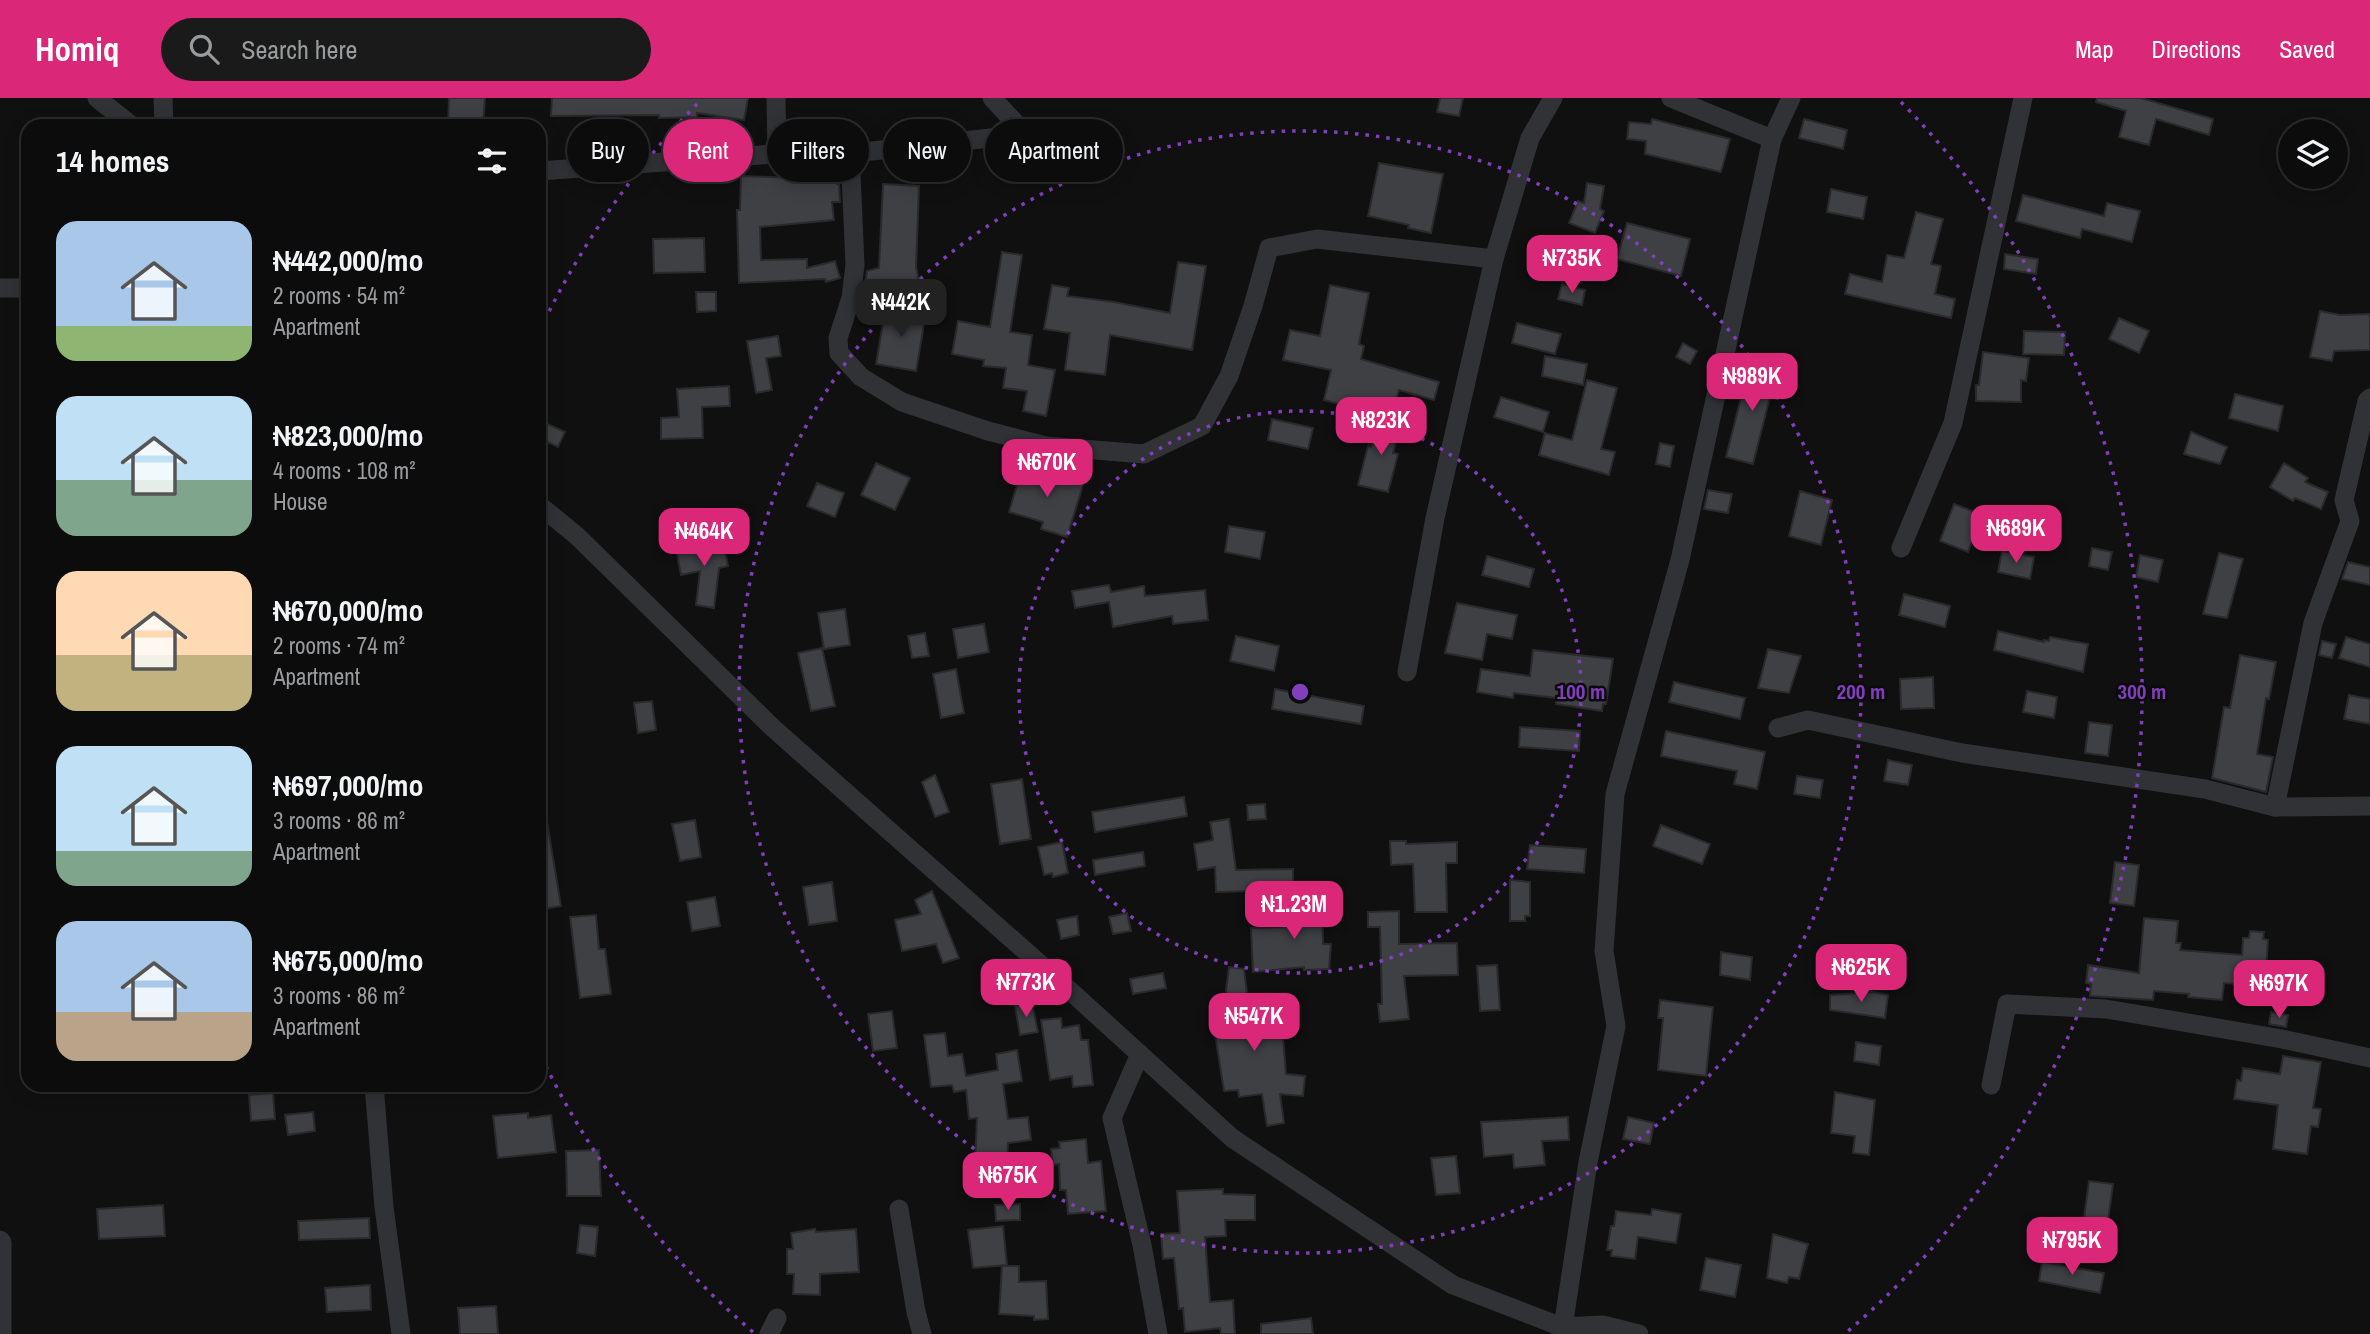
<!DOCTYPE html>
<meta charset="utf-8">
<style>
:root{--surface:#0c0c0d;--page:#1a1a1b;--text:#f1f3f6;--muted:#9a9b9d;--line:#2c2c2e;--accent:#db2777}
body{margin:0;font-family:"Archivo Narrow",sans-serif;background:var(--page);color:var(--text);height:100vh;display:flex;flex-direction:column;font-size:26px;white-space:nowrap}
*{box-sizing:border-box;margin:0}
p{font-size:23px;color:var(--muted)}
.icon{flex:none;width:38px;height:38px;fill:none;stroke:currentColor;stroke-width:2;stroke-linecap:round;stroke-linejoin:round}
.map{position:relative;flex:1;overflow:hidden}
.sheet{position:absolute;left:21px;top:21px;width:525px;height:973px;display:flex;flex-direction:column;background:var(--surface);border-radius:21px;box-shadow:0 4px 18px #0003,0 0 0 2px var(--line)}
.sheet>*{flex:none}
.banner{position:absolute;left:567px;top:21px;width:665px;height:63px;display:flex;gap:14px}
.controls{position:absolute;left:2278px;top:21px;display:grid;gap:14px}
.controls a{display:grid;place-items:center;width:70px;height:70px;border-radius:50%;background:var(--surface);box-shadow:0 4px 18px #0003,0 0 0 2px var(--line);font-size:35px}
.price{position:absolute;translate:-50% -60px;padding:0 16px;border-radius:14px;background:var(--accent);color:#fff;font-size:23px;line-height:46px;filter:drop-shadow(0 2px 4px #0008)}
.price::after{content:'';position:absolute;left:50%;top:42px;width:21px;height:16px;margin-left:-10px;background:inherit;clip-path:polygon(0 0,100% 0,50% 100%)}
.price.on{background:#222;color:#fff}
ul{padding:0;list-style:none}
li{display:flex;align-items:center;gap:21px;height:175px;padding:0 35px}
li span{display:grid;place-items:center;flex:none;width:196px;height:140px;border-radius:21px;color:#555}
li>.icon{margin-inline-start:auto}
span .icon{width:84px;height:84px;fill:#fffc;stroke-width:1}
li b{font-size:30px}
h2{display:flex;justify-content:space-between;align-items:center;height:84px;padding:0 35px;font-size:30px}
.chip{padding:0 24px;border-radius:32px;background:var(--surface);box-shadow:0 4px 18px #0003,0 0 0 2px var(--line);font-size:24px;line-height:63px}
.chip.on{background:var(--accent);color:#fff}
header{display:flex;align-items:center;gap:42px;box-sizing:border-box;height:98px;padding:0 35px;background:var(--accent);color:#fff}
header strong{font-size:33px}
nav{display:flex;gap:38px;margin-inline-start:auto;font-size:24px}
.search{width:490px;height:63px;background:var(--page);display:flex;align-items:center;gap:18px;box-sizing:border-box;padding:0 24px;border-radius:38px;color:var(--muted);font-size:26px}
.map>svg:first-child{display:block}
.building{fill:#3f4044;stroke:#2a2a2d;stroke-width:2}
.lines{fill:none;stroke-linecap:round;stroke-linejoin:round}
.minor{stroke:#313236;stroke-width:19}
.ring{fill:none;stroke:#813ebd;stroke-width:3.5;stroke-dasharray:3.5 7}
.centre{fill:#813ebd;stroke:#0b0b0c;stroke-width:3.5}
.ring-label{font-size:21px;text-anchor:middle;font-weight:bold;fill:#813ebd;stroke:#0b0b0c;stroke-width:5;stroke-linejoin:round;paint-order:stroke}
</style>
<header>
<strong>Homiq</strong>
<div class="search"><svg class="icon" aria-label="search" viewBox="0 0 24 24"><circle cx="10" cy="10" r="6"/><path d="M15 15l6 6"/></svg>Search here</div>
<nav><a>Map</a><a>Directions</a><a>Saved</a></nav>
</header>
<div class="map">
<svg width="2370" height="1236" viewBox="0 0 2370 1236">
<rect width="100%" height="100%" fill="#101011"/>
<!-- building -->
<g class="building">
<polygon points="449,0 485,0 483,28 448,28"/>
<polygon points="552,0 748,0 744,22 697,15 697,19 659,20 659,17 551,18"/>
<polygon points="1440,0 1463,0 1459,18 1437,14"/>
<polygon points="2097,0 2141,0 2213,21 2209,37 2156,21 2149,47 2119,39 2126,13 2096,4"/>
<polygon points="1652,21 1730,41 1721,74 1645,56 1646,43 1627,41 1629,24 1651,26"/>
<polygon points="1804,21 1847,32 1843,51 1799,40"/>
<polygon points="1379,65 1443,76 1431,135 1408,130 1409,127 1368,118"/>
<polygon points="741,78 837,81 837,86 839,86 840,104 832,104 834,122 760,129 761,162 807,161 807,170 835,163 840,180 826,184 825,181 739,185 737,112 740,112"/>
<polygon points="1587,85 1604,88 1600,111 1604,113 1595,135 1569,125 1578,103 1584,105"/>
<polygon points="883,86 919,88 916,169 919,183 868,195 865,185 867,173 879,170"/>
<polygon points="1831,91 1867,99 1863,121 1827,114"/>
<polygon points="2023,97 2104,118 2107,105 2140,113 2132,144 2082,131 2080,140 2016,123"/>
<polygon points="1916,114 1943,121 1931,166 1941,168 1935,196 1955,201 1951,220 1845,196 1850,176 1882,184 1887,157 1904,160"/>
<polygon points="1627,125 1690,141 1681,178 1617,161"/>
<polygon points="704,140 705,174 654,175 653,141"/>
<polygon points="1002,154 1022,157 1010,234 1032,237 1028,267 1055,272 1046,318 1023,313 1027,293 1003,290 1006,270 983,268 984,262 952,256 958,223 990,229"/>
<polygon points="2005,156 2038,161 2036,176 2004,171"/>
<polygon points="1178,164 1206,168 1192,252 1110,237 1105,277 1065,272 1070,235 1044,231 1052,187 1069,190 1067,198 1114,204 1170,215"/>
<polygon points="1562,186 1585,192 1582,207 1558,201"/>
<polygon points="1330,187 1369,195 1359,246 1364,248 1361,261 1439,284 1434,302 1399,292 1392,319 1324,302 1331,272 1283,262 1290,232 1320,238"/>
<polygon points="696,194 716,194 716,213 697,214"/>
<polygon points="886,208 926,215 916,273 876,266"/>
<polygon points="2320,213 2340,217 2370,216 2370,252 2334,253 2332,263 2310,259"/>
<polygon points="2119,220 2149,233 2139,255 2109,241"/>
<polygon points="1517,225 1561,236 1555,256 1512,245"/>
<polygon points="2024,233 2065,234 2064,257 2023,256"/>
<polygon points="778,238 781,258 766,260 772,292 756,295 747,243"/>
<polygon points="1683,245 1697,253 1690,266 1676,259"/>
<polygon points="1983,254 2029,260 2026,283 2021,282 2021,304 1976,303 1976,287 1979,287"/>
<polygon points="1545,258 1587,266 1583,287 1542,278"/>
<polygon points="1750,264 1777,271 1753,366 1726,359"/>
<polygon points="1587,282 1617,290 1601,351 1615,354 1609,377 1539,357 1545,335 1572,342"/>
<polygon points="729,288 730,308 702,309 703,340 661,341 661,320 679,319 677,291"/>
<polygon points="2235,296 2283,308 2278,333 2229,320"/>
<polygon points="1501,299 1549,314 1543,334 1494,319"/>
<polygon points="1380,319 1401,325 1393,355 1398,356 1388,394 1358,387 1368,348 1371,349"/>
<polygon points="1272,321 1313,330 1308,351 1268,342"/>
<polygon points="543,324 565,334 558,349 539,340 539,333"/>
<polygon points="2191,334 2227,349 2220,366 2184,356"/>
<polygon points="1660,345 1674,348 1670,369 1656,366"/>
<polygon points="876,365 910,380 895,412 861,397"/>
<polygon points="2284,365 2308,380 2305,384 2328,394 2321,411 2295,400 2293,403 2270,389"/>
<polygon points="1023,366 1084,384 1067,439 1041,431 1043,424 1009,414"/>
<polygon points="817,385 844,395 835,419 807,408"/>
<polygon points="1708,392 1732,396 1728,415 1704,411"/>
<polygon points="1800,393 1832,402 1821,447 1789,438"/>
<polygon points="1954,406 1983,417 1968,454 1940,443"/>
<polygon points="1229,428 1265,434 1260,461 1225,454"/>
<polygon points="723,442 728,468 719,470 714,510 696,507 700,473 681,477 676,451"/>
<polygon points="2092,450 2112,454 2108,472 2089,468"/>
<polygon points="2002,453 2034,459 2030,481 1998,474"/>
<polygon points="2219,455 2243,461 2227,520 2203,516"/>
<polygon points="2140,457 2163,462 2158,484 2136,479"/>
<polygon points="1487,458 1534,471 1529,489 1482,477"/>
<polygon points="2348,464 2370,469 2370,487 2342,481"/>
<polygon points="1109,487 1111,494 1144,488 1145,498 1205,492 1208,522 1173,526 1172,518 1113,529 1109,504 1075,510 1072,493"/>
<polygon points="1904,496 1950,508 1945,529 1899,517"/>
<polygon points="1457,505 1517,517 1512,541 1487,536 1482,562 1445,555"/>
<polygon points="845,511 850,547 824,551 818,515"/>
<polygon points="984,526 989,554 958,560 953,531"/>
<polygon points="1998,533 2044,544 2044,542 2049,543 2050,539 2088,546 2083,574 1994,552"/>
<polygon points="925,535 929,558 912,560 908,538"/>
<polygon points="1236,538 1279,548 1274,573 1230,563"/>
<polygon points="2346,539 2370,546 2370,569 2339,560"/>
<polygon points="2322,543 2336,546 2332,560 2319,557"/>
<polygon points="822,550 835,608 811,613 798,555"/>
<polygon points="1768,551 1801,558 1789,595 1758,590"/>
<polygon points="1533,552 1613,561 1606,606 1603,606 1602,613 1556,606 1556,600 1514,595 1513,600 1477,594 1481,571 1530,578"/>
<polygon points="2240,557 2276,564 2269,601 2266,600 2257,656 2273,659 2266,694 2212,680 2224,609 2230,610"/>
<polygon points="956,571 964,615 941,620 933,576"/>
<polygon points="1933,579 1934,610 1901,611 1900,581"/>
<polygon points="1674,584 1745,600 1740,621 1669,604"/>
<polygon points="1275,591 1364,608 1361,626 1272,611"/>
<polygon points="2027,593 2057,599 2054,620 2023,614"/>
<polygon points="2349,597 2370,601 2370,626 2344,621"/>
<polygon points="652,603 656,632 638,635 634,605"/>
<polygon points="2089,624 2112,627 2108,658 2085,655"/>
<polygon points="1520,629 1580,633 1579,653 1519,649"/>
<polygon points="1666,633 1765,654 1757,691 1734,686 1737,673 1661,658"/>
<polygon points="1888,662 1912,667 1908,687 1884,683"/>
<polygon points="935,677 949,714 935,719 922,684"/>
<polygon points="1797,678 1823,682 1820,700 1794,696"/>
<polygon points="1022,681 1031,741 1000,746 991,686"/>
<polygon points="1184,699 1187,718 1095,734 1092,714"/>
<polygon points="1265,706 1266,721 1248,722 1247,707"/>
<polygon points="1229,721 1236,772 1293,771 1293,792 1216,794 1215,769 1198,772 1194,746 1213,742 1210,724"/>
<polygon points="695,722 701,759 680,763 672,726"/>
<polygon points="547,724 561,808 539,812 539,725"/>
<polygon points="1661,727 1710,746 1702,766 1653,748"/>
<polygon points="1390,743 1406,743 1406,746 1457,744 1457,765 1446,765 1447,814 1415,814 1413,766 1391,767"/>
<polygon points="1062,744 1068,775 1053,779 1052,775 1044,777 1038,749"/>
<polygon points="1530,747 1586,751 1584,775 1527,771"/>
<polygon points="1143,754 1145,768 1095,777 1093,762"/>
<polygon points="2115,764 2139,767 2134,808 2110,805"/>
<polygon points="1510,782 1530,784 1530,818 1525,818 1525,823 1510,823"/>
<polygon points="832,784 837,823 809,827 803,789"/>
<polygon points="932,793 959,860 943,865 936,846 902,853 895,822 921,816 915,802"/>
<polygon points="1322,796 1323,846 1331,846 1329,871 1304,872 1304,869 1253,874 1251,830 1296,829 1295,797"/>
<polygon points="715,799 720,828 692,833 687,804"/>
<polygon points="1399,813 1399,846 1457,845 1458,877 1404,878 1409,921 1380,924 1378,906 1382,906 1380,829 1368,829 1368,814"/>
<polygon points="1127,815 1131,833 1113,836 1109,819"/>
<polygon points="596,817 599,851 605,851 611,896 580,900 570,819"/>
<polygon points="1077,818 1079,837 1061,841 1057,822"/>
<polygon points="2144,820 2178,823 2176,845 2181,845 2180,852 2242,857 2243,840 2249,840 2250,833 2264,834 2263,841 2268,842 2265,888 2224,885 2222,902 2188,899 2189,896 2154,893 2153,902 2090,898 2091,886 2086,885 2088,867 2139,875"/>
<polygon points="1721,854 1752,859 1750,882 1720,877"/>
<polygon points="1497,867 1500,912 1480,913 1477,868"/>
<polygon points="1229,869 1244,871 1248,904 1266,902 1270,940 1283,939 1286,976 1305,978 1303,998 1280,996 1284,1025 1267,1028 1262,996 1239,999 1238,992 1224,993 1215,936 1232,934 1226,892"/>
<polygon points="1163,875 1166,890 1133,896 1130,881"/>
<polygon points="1874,894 1888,897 1885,920 1830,912 1830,897"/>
<polygon points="1660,902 1713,909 1706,978 1658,972 1663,920 1658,920"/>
<polygon points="1032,905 1038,934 1020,937 1015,908"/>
<polygon points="892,913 897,950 873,953 868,916"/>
<polygon points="2271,914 2288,917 2286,929 2269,926"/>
<polygon points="1061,920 1062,930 1079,927 1081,942 1088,942 1093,987 1073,989 1072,978 1050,982 1041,922"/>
<polygon points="945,935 948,958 962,956 966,978 998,972 996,956 1017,952 1022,983 1003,986 1008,1021 1028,1019 1031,1042 1008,1045 1007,1066 975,1065 977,1020 969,1021 966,992 954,994 952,987 931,989 924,937"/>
<polygon points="1856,944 1881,948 1879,967 1854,963"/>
<polygon points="2283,958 2321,964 2313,1010 2321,1011 2318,1029 2311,1028 2307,1056 2273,1051 2278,1007 2234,1001 2237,982 2241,983 2243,970 2280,976"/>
<polygon points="1835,994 1875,1002 1869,1057 1853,1055 1855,1038 1831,1035"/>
<polygon points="273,995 275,1021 251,1023 249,997"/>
<polygon points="313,1014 315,1033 288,1037 285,1017"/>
<polygon points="528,1015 528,1020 551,1017 556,1054 498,1060 493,1018"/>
<polygon points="1568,1019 1569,1042 1542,1043 1545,1067 1514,1070 1513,1056 1484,1059 1481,1024"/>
<polygon points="1628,1019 1654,1025 1650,1046 1623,1041"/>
<polygon points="1086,1041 1088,1065 1101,1063 1106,1113 1068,1116 1066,1092 1060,1092 1059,1066 1053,1067 1051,1051 1060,1050 1059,1044"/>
<polygon points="599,1052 601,1098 567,1098 566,1053"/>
<polygon points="1456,1058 1460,1095 1436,1097 1431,1060"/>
<polygon points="2089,1083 2113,1086 2107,1130 2091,1128 2092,1122 2084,1120"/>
<polygon points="1223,1091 1223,1096 1255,1097 1255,1122 1225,1122 1226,1138 1205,1139 1210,1204 1233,1202 1235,1236 1221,1236 1220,1230 1185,1234 1183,1210 1179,1211 1174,1160 1163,1161 1161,1136 1180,1135 1177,1093"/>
<polygon points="1020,1106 1020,1122 996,1123 995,1107"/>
<polygon points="163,1107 165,1138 99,1141 97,1111"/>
<polygon points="1652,1111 1681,1116 1676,1145 1638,1139 1635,1161 1611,1158 1612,1152 1607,1152 1611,1128 1614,1128 1616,1113 1651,1117"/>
<polygon points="369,1120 370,1140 299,1142 298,1123"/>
<polygon points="580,1127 598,1129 595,1158 577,1155"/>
<polygon points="1003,1128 1007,1167 973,1170 968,1132"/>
<polygon points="815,1131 816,1134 856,1131 859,1174 820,1176 820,1197 793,1196 794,1176 787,1176 787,1151 793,1151 791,1135"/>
<polygon points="1773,1136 1808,1146 1799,1181 1789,1179 1787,1185 1767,1180"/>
<polygon points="1706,1160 1741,1167 1735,1199 1700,1192"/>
<polygon points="2042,1164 2104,1175 2100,1195 2039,1183"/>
<polygon points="1002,1168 1019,1168 1019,1184 1046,1183 1048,1221 1034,1222 1034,1218 999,1216"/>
<polygon points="370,1187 371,1212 327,1214 325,1190"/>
<polygon points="496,1208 498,1236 460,1236 458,1210"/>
<polygon points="1311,1220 1313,1236 1261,1236 1261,1226"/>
</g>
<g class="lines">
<!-- minor -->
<g class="minor">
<polyline points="97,0 132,28"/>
<polyline points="163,0 164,28"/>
<polyline points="776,0 777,56"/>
<polyline points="1772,41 1791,0"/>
<polyline points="850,53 855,167 851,200 838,240 839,255 861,279 902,304 988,333 1046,348 1144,356 1202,328 1229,278 1253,208 1269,150 1317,141 1494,161"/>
<polyline points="539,73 788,55 872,53 1018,37 1022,32 992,0"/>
<polyline points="0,190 28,190"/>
<polyline points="539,407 577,438 773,630 1066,889 1232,1040 1453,1187 1562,1229 1603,1227 1639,1236"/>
<polyline points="1901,450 1953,325 2023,0"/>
<polyline points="1407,574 1435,420 1494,161 1530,40 1553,0"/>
<polyline points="1778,630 1808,622 1962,655 2205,691 2275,709 2370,708"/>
<polyline points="2275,709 2313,525 2350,423 2344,402 2367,303 2370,300"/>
<polyline points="1140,956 1112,1020 1142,1147 1158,1236"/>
<polyline points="374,987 384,1109 401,1236"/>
<polyline points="1991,987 2007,906 2106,911 2282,941 2370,960"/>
<polyline points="899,1111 916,1214 922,1236"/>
<polyline points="0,1142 2,1144 2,1236"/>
<polyline points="769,1236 777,1220"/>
<polyline points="1562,1236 1588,1064 1616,928 1604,853 1615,696 1680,462 1772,41 1671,0"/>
</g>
</g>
<!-- distance rings -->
<g class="ring">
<circle cx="1300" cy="594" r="281"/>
<circle cx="1300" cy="594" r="561"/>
<path d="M753 1234A842 842 0 0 1 540 956M540 232A842 842 0 0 1 699 4M1901 4A842 842 0 0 1 1847 1234"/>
</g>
<circle cx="1300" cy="594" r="10" class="centre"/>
<g class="ring-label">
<text x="1581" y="601">100 m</text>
<text x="1861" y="601">200 m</text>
<text x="2142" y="601">300 m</text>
</g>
</svg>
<div class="controls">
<a><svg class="icon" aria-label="layers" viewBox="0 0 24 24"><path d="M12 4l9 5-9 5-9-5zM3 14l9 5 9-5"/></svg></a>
</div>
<b class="price" style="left:1572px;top:197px">₦735K</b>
<b class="price on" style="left:901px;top:241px">₦442K</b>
<b class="price" style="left:1752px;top:315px">₦989K</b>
<b class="price" style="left:1381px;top:359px">₦823K</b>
<b class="price" style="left:1047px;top:401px">₦670K</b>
<b class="price" style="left:2016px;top:467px">₦689K</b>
<b class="price" style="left:704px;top:470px">₦464K</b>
<b class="price" style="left:1294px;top:843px">₦1.23M</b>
<b class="price" style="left:1861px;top:906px">₦625K</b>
<b class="price" style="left:1026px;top:921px">₦773K</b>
<b class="price" style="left:2279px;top:922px">₦697K</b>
<b class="price" style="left:1254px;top:955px">₦547K</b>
<b class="price" style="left:1008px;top:1114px">₦675K</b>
<b class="price" style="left:2072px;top:1179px">₦795K</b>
<div class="banner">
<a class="chip">Buy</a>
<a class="chip on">Rent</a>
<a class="chip">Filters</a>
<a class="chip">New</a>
<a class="chip">Apartment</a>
</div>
<section class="sheet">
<h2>14 homes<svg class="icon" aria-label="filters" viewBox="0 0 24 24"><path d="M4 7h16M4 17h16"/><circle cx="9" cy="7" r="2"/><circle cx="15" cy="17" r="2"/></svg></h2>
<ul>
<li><span style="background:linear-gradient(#a9c7e8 75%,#8fb573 0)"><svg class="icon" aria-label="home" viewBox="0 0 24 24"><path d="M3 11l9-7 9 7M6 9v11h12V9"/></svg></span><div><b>₦442,000/mo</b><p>2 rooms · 54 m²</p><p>Apartment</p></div></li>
<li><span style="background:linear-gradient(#bfe0f5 60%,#7fa58c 0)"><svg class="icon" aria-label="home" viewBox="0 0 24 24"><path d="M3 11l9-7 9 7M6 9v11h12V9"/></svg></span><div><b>₦823,000/mo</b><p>4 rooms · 108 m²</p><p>House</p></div></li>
<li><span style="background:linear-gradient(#ffd9b3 60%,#c2b280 0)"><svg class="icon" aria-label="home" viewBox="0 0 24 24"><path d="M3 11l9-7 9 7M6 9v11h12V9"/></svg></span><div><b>₦670,000/mo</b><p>2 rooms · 74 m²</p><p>Apartment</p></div></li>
<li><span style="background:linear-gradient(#bfe0f5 75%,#7fa58c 0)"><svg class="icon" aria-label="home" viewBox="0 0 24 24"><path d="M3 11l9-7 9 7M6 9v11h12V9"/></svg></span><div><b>₦697,000/mo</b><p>3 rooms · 86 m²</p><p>Apartment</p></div></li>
<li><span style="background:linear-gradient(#a9c7e8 65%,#b9a48a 0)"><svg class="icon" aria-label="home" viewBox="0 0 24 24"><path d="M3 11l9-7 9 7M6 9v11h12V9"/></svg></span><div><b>₦675,000/mo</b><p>3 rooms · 86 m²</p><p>Apartment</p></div></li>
</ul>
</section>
</div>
